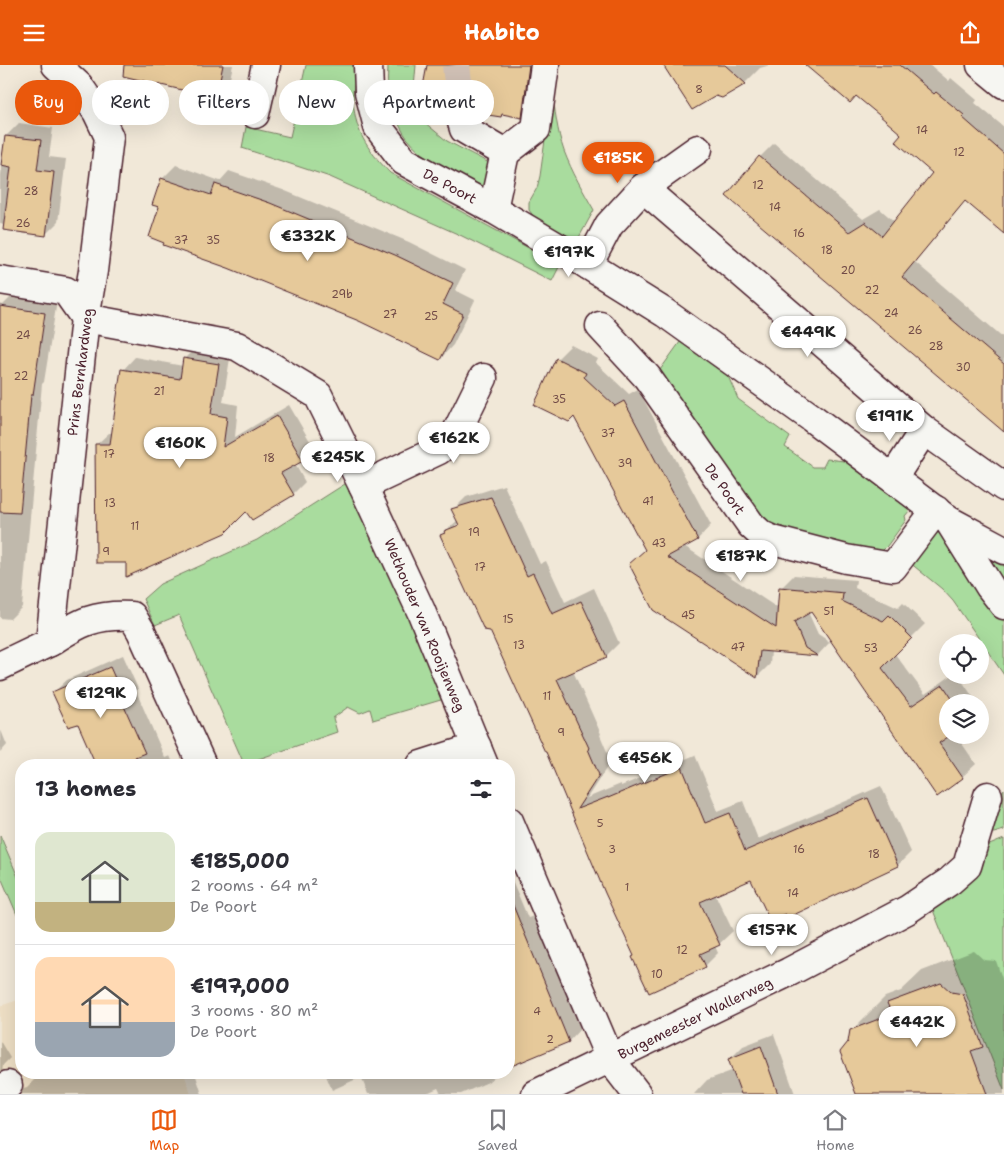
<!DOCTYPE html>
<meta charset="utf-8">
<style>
:root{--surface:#fff;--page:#f2f2f3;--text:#2b2b33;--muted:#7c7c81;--line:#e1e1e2;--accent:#ea580c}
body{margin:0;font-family:"Shantell Sans",sans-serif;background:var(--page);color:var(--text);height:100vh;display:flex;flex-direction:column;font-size:19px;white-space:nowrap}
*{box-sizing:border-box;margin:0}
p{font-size:16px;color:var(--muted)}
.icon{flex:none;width:28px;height:28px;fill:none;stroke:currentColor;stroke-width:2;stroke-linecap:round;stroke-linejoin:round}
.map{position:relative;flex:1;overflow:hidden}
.panel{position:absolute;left:15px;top:694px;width:500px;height:320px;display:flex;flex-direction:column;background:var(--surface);border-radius:20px;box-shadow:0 5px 20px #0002}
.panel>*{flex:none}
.top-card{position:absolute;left:15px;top:15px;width:500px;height:45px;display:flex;gap:10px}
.controls{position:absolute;left:939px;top:569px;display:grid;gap:10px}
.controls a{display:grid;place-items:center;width:50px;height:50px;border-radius:50%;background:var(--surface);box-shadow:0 5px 20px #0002;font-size:25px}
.price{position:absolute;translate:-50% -42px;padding:0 11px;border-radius:18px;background:#fff;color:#222;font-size:16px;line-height:32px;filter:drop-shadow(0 1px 2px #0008)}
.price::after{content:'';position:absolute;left:50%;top:30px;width:15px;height:11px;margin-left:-8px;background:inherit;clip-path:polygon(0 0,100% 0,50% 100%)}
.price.selected{background:var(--accent);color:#fff}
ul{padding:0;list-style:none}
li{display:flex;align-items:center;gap:15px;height:125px;padding:0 20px}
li+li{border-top:1px solid var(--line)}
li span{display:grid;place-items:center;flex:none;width:140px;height:100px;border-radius:15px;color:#555}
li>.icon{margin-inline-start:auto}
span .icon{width:60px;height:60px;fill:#fffc;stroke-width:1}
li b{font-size:21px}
h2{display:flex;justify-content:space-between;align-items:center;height:60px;padding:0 20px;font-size:21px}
.tag{padding:0 18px;border-radius:22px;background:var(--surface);box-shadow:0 5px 20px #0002;font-size:18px;line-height:45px}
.tag.selected{background:var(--accent);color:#fff}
header{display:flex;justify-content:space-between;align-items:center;height:65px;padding:0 20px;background:var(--accent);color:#fff;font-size:22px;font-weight:700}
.dock{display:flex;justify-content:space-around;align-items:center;height:70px;border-top:1px solid var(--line);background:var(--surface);font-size:14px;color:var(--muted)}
.dock a{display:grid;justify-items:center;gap:2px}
.dock .selected{color:var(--accent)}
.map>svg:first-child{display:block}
.built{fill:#eedfc5}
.green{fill:#a9dc9e;stroke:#7a7e64}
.shadow{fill:#0003;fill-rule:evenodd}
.building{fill:#e6c99a;stroke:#4a1f2b}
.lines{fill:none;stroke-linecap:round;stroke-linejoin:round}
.minor-tunnel{stroke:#d0c0b5;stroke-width:28;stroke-dasharray:28 14;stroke-linecap:butt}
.minor-casing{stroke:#4a1f2b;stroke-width:31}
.minor{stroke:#f6f6f2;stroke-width:28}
.labels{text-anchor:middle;stroke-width:5;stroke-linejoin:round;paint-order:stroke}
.number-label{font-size:11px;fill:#714a47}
.street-label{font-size:14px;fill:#4a1f2b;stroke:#f6f6f2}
</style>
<header><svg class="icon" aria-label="menu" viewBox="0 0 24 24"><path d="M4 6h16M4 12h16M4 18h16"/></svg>Habito<svg class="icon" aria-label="share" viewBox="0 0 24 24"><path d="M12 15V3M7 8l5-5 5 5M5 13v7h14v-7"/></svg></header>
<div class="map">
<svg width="1004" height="1029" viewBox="0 0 1004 1029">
<rect width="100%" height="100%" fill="#f1e8d8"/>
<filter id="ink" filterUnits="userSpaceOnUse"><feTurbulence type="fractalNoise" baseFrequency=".02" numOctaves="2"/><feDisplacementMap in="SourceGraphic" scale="10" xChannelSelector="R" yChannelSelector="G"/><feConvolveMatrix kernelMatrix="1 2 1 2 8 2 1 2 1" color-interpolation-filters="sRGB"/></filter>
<g filter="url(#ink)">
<!-- built -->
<polygon class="built" points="21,934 21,1008 184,1008 191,1029 0,1029 0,941"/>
<!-- green -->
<g class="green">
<path d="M306 0H355C358 10 353 20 353 30 354 66 366 83 390 108L560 200 552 216 462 171 330 112 242 83 246 62 290 72Z"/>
<path d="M388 0H416L414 23 418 41 424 57 447 76 493 100 491 119 481 122C456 109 425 96 407 73 398 61 390 39 388 23 387 16 388 8 388 0Z"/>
<path d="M552 25C555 45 557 66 564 86 572 107 583 126 594 145L577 176 534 152 529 145V137L537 123 540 111Z"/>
<polygon points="680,277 728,311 738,334 790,372 785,382 813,402 823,402 827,394 844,396 910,445 905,451 906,455 887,481 877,491 763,462 655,312"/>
<polygon points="348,417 451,632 373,655 370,644 360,648 348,642 333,653 337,667 244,699 179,550 155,560 143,534 160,519 257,475"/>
<polygon points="938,467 959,493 1004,555 1004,610 953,536 942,524 909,497"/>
<polygon points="986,487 1004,496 1004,526 985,494"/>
<polygon points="1004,724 1004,765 994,768 989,767 996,735"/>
<polygon points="0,770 21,819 21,859 0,810"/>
<polygon points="1004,774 1004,1025 931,840 987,781"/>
</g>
<!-- shadow -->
<g class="shadow">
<polygon points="171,0 233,0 229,18 215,31"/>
<polygon points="428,0 539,0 533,40 521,52 503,48 501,51 461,27 454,28 442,40"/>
<polygon points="665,0 770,0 760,3 745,18 722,31"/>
<polygon points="807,0 930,0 949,16 951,13 977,35 975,38 1004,62 1004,155 966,135 915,197 1004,273 1004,365 728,130 760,92 774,78 863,154 880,144 895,157 934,108 903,69 856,30"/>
<polygon points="19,58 53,63 49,92 66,94 58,157 45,170 0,159 0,117 6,71"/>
<polygon points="176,100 220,116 229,106 283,125 409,177 465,205 455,225 475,235 453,280 440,294 161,142 162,114"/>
<polygon points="13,230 57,236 44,317 42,319 22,542 10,554 0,553 0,239 3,240"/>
<polygon points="571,280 598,294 596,298 629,329 638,324 711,460 698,474 684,481 779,544 781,523 794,510 856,515 855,523 898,543 903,538 925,559 895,589 925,629 952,610 958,610 977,638 948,638 948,670 956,670 976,699 962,712 811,545 808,547 818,569 830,577 818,590 771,586 770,599 757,612 654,544 646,485 557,294"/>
<polygon points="196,282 231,287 223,337 238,340 235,372 289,340 314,383 302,395 295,399 305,417 293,429 247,445 127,497 96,380 109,368 113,368 123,305 135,292 183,301 184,294"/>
<path d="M504 420 540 499 546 496 565 537 594 523 619 578 606 591 573 606 601 669 600 670 611 696 587 733 621 719V721L695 690 718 746 743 736 758 774 881 721 911 787 898 800 752 813 715 829 733 866 719 879 715 881 718 888 705 901 635 891 547 685 491 565 441 470 458 455 453 445 466 432ZM464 457 455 463V460Z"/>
<polygon points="123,590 138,624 136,626 165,693 170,691 174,700 97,700 78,657 54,627 67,615"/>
<polygon points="0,663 7,680 0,688"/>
<polygon points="509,808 528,853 534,851 581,963 569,976 509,1001"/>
<polygon points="974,886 984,895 996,896 1004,919 1004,1029 857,1029 849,977 852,965 885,932 901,926 922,906"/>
<polygon points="774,969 795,1029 694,1029 707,1015 734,1005 730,994 743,981"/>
<polygon points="0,976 10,993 3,1000 2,1009 20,1024 27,1022 41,1008 195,1008 202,1029 0,1029"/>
<polygon points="325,1008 498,1008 488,1017 461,1029 441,1029 438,1023 425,1029 368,1029 361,1012 332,1025"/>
</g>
<!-- building -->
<g class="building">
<polygon points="124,0 223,0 216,33 123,11"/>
<polygon points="427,0 529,0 522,53 502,49 501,52 475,48 473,40 469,33 461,29 454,29 447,33 443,42 420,38"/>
<polygon points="663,0 725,0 746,19 722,33 716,31 692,45"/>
<polygon points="805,0 900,0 934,29 936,27 964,50 962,52 1004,89 1004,169 965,136 902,212 1004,299 1004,367 726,131 759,91 849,167 865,157 882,171 932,108 895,76 901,69 879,50 856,31 850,38"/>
<polygon points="5,71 41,75 37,105 54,107 46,171 3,165 11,102 1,100"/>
<polygon points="161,113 211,130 215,119 270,138 395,190 453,218 443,239 463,249 440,295 359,256 228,203 163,180 164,178 149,172 159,142 152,140"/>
<polygon points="0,241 45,248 33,330 31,330 20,448 0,447"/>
<polygon points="183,293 219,299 211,349 227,352 223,382 277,351 303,396 281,408 294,430 252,455 246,447 225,468 126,512 126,498 96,498 95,379 110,379 121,304 180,314"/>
<polygon points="556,293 586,308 584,312 615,341 624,336 698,475 667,492 776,563 779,522 845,528 843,529 842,536 883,556 889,550 912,573 882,603 911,641 943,620 955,638 948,638 948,670 951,670 939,678 963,713 937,732 811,547 794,557 805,583 818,591 760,586 757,613 653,545 629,499 645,485 574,352 569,357 534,340"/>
<polygon points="491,432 527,511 533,508 552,549 581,536 607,592 557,614 589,683 588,684 599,710 577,744 608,732 608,733 682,702 705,758 730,748 745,786 868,733 898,801 787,853 785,849 770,855 751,815 700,837 720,880 700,889 706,902 649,928 632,892 634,891 605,828 546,687 545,687 490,566 484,565 440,470 445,468 444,466 459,460 451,444"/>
<polygon points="110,602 126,638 123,639 145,688 135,692 139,700 96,700 78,659 68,662 52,627"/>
<polygon points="509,833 510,833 569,977 509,1002"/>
<polygon points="941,918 951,927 963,929 983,982 971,986 987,1029 856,1029 840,987 848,977 850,965 892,949 887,938"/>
<polygon points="761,981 778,1029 741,1029 728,994"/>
</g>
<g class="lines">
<!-- minor-tunnel -->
<polyline class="minor-tunnel" points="456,0 458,17 458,44"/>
<defs>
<g id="minor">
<polyline points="368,0 369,27 378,62 404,96 493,144 588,200 665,248 812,353 948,455 1004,485"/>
<polyline points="981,0 1004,19"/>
<polyline points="458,44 464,64 505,88 493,144"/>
<polyline points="255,49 266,0"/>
<polyline points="505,88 536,64 545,0"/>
<polyline points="643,123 924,365 1004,422"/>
<polyline points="588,200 609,160 643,123 698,84"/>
<polyline points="0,215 66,226 85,253 237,281 318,330 363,421 421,546 484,700"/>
<polyline points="600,261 647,312 751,460 762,470 773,475 846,494 893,502 936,445"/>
<polyline points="893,413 924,365"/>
<polyline points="363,421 439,385 455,370 483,313"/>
<polyline points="949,456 990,522 1004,540"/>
<path d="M50 577C80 557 96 549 132 551L141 566 202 700"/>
<polyline points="0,601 50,577 85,253 93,206 109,72 97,47 79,21 56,0"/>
<polyline points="421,700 477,682"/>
<polyline points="509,756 610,994 637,1029"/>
<polyline points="0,1026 8,1020"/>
<polyline points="536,1029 789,907 907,845 950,816 967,801 988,731"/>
</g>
</defs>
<!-- minor casing -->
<use href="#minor" class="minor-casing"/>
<!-- minor -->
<use href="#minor" class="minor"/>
</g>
</g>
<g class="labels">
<!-- number labels -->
<g class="number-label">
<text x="699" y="28">8</text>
<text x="922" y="69">14</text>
<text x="959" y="91">12</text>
<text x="758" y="124">12</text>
<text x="31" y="130">28</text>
<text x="775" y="146">14</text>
<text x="23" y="162">26</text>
<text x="799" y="172">16</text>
<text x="181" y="179">37</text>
<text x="213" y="179">35</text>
<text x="827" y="189">18</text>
<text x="848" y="209">20</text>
<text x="872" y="229">22</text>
<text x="342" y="233">29b</text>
<text x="891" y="252">24</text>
<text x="390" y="253">27</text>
<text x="431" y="255">25</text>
<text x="915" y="269">26</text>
<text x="23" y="274">24</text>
<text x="936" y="285">28</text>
<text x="963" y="306">30</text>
<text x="21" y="315">22</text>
<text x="159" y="330">21</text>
<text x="559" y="338">35</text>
<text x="608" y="372">37</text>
<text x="109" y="393">17</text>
<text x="269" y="397">18</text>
<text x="625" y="402">39</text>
<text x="648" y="440">41</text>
<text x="110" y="442">13</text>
<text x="135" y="465">11</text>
<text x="474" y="471">19</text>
<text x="659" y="482">43</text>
<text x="106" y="490">9</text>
<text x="480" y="506">17</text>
<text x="829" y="550">51</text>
<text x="688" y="554">45</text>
<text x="508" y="558">15</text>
<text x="519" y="584">13</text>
<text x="738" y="586">47</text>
<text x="871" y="587">53</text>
<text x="547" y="635">11</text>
<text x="561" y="671">9</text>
<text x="600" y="762">5</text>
<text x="612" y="788">3</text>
<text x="799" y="788">16</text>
<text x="874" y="793">18</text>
<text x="627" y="826">1</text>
<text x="793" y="832">14</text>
<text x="682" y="889">12</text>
<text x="657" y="913">10</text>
<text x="537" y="950">4</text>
<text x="550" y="978">2</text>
</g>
<!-- street labels -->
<g class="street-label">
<text transform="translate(450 121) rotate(28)" y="5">De Poort</text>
<text transform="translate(80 307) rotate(-83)" y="5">Prins Bernhardweg</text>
<text transform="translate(725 424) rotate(55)" y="5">De Poort</text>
<text transform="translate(425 560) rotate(67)" y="5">Wethouder van Rooijenweg</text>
<text transform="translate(695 953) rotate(-26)" y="5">Burgemeester Wallerweg</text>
</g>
</g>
</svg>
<div class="controls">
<a><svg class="icon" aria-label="locate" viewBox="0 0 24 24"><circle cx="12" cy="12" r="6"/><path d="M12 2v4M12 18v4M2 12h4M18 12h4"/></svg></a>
<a><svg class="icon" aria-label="layers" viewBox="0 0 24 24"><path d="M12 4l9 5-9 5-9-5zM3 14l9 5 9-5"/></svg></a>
</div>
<b class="price selected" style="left:618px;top:119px">€185K</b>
<b class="price" style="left:308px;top:197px">€332K</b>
<b class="price" style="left:569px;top:213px">€197K</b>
<b class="price" style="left:808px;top:293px">€449K</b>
<b class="price" style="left:890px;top:377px">€191K</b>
<b class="price" style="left:454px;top:399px">€162K</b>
<b class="price" style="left:180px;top:404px">€160K</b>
<b class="price" style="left:338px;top:418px">€245K</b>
<b class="price" style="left:741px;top:517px">€187K</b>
<b class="price" style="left:101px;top:654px">€129K</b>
<b class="price" style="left:645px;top:719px">€456K</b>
<b class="price" style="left:772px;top:891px">€157K</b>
<b class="price" style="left:917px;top:983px">€442K</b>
<div class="top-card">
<a class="tag selected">Buy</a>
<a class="tag">Rent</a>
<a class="tag">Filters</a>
<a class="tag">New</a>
<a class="tag">Apartment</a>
</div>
<section class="panel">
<h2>13 homes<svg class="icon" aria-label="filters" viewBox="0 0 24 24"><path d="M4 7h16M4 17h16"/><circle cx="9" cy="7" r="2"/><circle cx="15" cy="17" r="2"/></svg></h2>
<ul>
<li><span style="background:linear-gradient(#dfe7d0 70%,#c2b280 0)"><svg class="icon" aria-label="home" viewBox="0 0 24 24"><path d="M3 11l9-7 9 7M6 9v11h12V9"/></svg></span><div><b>€185,000</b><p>2 rooms · 64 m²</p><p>De Poort</p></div></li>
<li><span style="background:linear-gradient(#ffd9b3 65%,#9aa5b1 0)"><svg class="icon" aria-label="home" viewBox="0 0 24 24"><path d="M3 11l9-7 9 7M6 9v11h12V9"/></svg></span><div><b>€197,000</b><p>3 rooms · 80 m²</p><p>De Poort</p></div></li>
</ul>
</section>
</div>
<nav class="dock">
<a class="selected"><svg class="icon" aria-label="map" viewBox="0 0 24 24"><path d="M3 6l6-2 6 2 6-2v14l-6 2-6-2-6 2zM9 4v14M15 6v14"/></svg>Map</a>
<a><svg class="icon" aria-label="saved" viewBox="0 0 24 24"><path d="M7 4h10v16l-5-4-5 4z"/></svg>Saved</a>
<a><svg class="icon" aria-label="home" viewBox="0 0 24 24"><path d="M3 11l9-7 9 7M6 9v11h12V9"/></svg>Home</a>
</nav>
